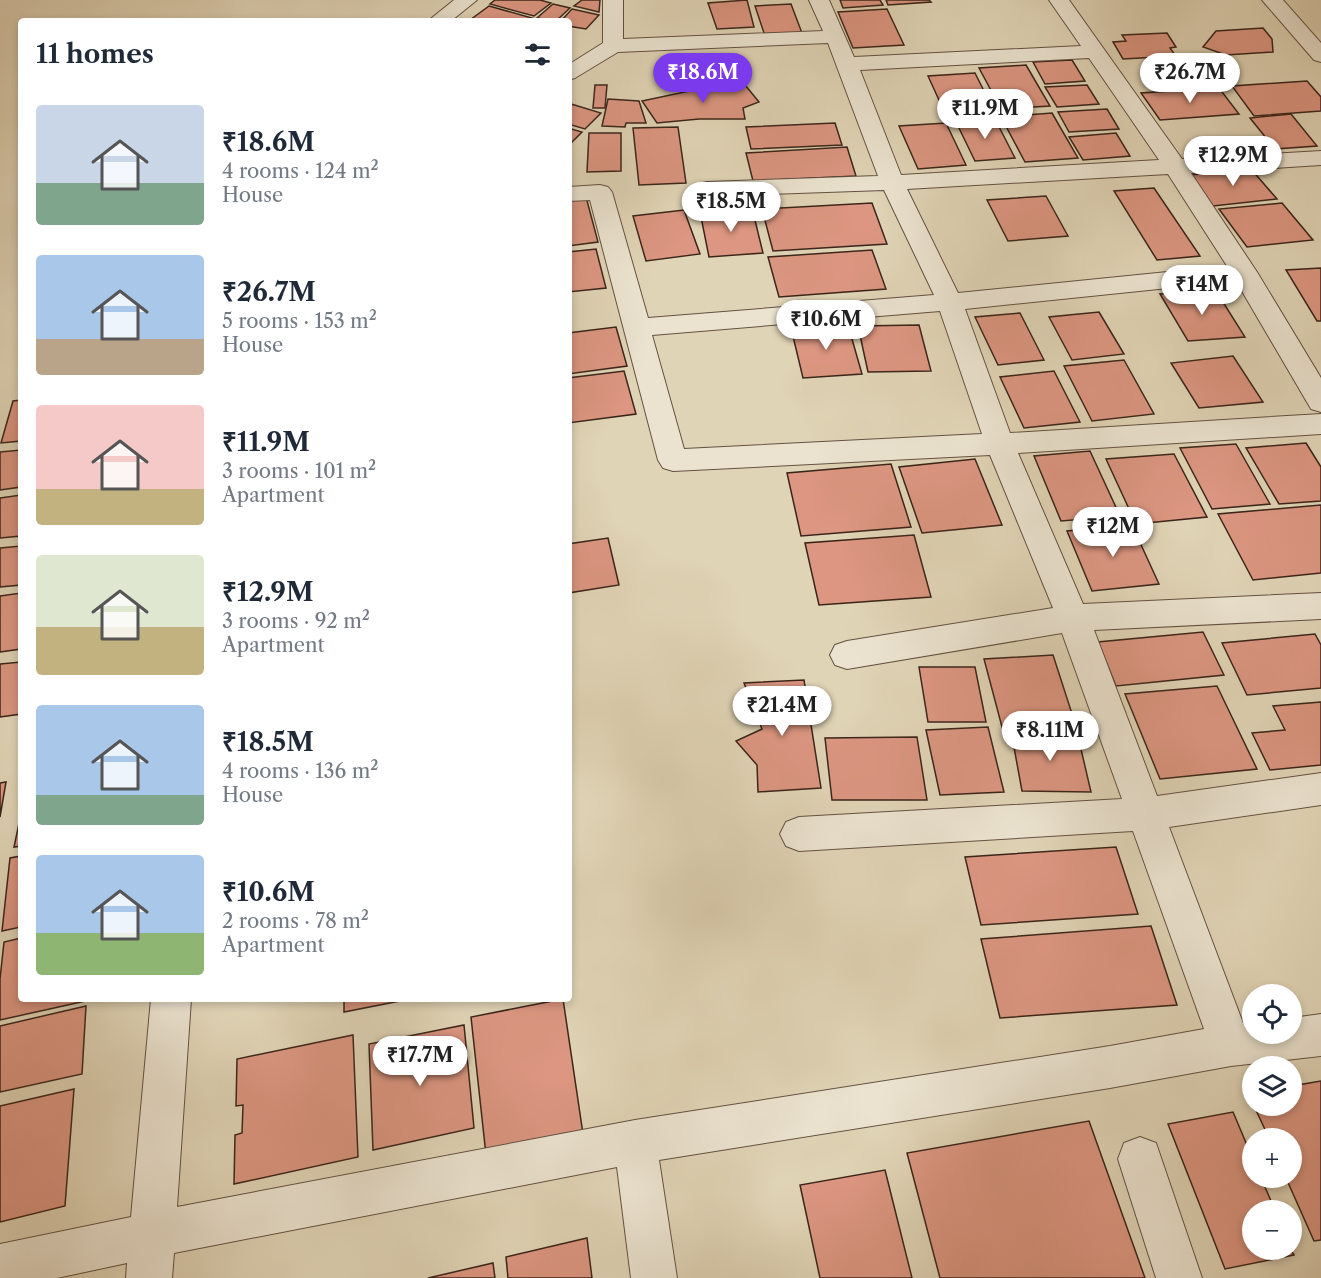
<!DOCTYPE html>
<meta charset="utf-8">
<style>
:root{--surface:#fff;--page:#f6f6f7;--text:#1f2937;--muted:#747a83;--accent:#7c3aed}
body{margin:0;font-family:"Libre Caslon Text",serif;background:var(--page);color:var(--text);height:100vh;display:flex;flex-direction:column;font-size:22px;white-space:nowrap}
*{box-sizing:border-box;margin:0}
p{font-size:20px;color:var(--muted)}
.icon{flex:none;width:33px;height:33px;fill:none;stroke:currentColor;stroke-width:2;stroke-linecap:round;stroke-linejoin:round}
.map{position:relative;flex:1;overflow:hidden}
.drawer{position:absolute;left:18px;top:18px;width:554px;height:984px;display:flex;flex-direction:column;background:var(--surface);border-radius:6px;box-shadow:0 3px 9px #0003}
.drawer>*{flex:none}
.tools{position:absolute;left:1242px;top:984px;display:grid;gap:12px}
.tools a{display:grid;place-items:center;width:60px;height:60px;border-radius:50%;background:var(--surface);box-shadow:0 3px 9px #0003;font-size:30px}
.price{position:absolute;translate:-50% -51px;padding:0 14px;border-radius:21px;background:#fff;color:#222;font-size:20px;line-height:39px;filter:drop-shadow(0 2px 3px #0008)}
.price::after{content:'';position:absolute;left:50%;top:36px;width:18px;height:14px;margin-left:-9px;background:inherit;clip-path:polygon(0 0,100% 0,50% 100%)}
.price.selected{background:var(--accent);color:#fff}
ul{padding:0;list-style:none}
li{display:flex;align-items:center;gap:18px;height:150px;padding:0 18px}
li span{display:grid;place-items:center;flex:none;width:168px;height:120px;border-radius:6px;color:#555}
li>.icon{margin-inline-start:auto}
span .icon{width:72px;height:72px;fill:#fffc;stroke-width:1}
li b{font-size:26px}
h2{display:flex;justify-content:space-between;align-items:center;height:72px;padding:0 18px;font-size:26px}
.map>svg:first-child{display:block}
.building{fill:#dc9681;stroke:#3b251b;stroke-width:1.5}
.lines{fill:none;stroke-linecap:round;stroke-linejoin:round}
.minor-casing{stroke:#645142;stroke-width:2}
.minor{fill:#ebe3d0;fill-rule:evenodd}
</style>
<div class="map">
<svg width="1321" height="1278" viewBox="0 0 1321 1278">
<rect width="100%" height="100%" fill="#e0d4b6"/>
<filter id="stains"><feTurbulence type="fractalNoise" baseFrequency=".00333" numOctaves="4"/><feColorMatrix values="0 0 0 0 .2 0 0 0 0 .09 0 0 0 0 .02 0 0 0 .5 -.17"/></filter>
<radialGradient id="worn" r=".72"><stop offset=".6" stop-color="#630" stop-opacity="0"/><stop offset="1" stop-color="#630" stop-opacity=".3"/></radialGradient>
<!-- building -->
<g class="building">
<polygon points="495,0 540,0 551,3 534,16 490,4"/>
<polygon points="582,0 600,0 599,12 574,6"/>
<polygon points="747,0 754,27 717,29 708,3"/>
<polygon points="840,0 880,0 883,5 843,8"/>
<polygon points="886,0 929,0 931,2 888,5"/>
<polygon points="553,4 570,8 556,21 537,18"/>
<polygon points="791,4 802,33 765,36 755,6"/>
<polygon points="489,6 532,18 528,21 470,20"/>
<polygon points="572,9 599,15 586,29 568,26 568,21 561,21"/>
<polygon points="887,9 904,45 853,48 838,12"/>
<polygon points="1263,28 1272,39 1273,52 1226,55 1203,47 1216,31"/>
<polygon points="1167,33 1176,47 1170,48 1176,56 1123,59 1113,42 1126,41 1122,35"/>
<polygon points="1072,60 1085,81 1045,84 1033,62"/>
<polygon points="1026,65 1050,106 1001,109 979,68"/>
<polygon points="975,73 992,107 944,111 928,76"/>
<polygon points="741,80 759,102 743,108 745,119 699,119 657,123 642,101"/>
<polygon points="1307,81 1321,97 1321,111 1254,116 1232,86"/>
<polygon points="595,85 607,85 605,108 593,108"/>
<polygon points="1087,85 1099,104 1057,107 1045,87"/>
<polygon points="1219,88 1239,114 1160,120 1141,93"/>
<polygon points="608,99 639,101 646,123 626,123 625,127 602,126"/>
<polygon points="568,103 601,113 585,129 568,124"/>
<polygon points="1107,109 1119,129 1069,132 1058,112"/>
<polygon points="1052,113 1078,158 1025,162 1001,117"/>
<polygon points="1291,114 1317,146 1275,149 1250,118"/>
<polygon points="995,119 1015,158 975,161 956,122"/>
<polygon points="835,123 842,145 751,149 746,127"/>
<polygon points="946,123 966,165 918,169 899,126"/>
<polygon points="678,127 686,183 639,185 633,128"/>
<polygon points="568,128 582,132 568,146"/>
<polygon points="589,133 621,133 621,171 587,172"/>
<polygon points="1116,133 1130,156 1083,160 1069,137"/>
<polygon points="847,147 856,176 753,181 746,153"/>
<polygon points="1251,169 1277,199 1213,206 1190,175"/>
<polygon points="1154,188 1200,256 1157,260 1114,191"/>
<polygon points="1046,196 1068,236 1008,241 987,200"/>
<polygon points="586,197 598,242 568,246 568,199"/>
<polygon points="872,203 887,244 773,251 762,209"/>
<polygon points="1282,203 1313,240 1247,247 1219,209"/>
<polygon points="752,208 763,253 709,257 700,212"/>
<polygon points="684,210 700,254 646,261 633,216"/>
<polygon points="596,249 606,288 568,292 568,252"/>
<polygon points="872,250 886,289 779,297 768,257"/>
<polygon points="1321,268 1321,321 1317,321 1286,270"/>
<polygon points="1216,291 1245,337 1188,341 1160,294"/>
<polygon points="1099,312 1124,354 1072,360 1049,317"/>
<polygon points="1020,313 1044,360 998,365 975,317"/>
<polygon points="848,325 862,374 803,378 791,328"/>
<polygon points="919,325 931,371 868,372 858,326"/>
<polygon points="616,327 627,366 568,374 568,333"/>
<polygon points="1233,356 1263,402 1199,408 1171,363"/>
<polygon points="1124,360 1154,414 1092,421 1064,366"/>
<polygon points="624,371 636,414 568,423 568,378"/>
<polygon points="1054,371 1080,422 1024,428 1000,377"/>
<polygon points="21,400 21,441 1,443 13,401"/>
<polygon points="1306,443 1321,467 1321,501 1279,504 1246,448"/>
<polygon points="1236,444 1270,504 1212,509 1180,448"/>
<polygon points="21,450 21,487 0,490 0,452"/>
<polygon points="1090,451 1120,516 1061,521 1034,456"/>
<polygon points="1174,454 1207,517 1136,524 1106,459"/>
<polygon points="975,459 1002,525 922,533 899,467"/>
<polygon points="891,464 911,527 801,536 787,473"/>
<polygon points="21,495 21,536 0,538 0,498"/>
<polygon points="1321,505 1321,573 1253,580 1218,514"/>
<polygon points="1132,525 1159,584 1092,591 1067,531"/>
<polygon points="914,535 931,597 819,605 805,543"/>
<polygon points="608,538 619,585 568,593 568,544"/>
<polygon points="21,546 21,585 0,587 0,548"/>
<polygon points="21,593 21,649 0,652 0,596"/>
<polygon points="1203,632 1224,675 1116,686 1098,642"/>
<polygon points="1315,634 1321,645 1321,688 1247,695 1222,643"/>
<polygon points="1053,655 1075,723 1002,727 984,659"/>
<polygon points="21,662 21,714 0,717 0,664"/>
<polygon points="919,667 975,667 986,722 928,722"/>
<polygon points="804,680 821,788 758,792 757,765 736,741 762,729 744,683"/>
<polygon points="1217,686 1257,769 1160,779 1125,694"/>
<polygon points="1321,702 1321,765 1270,770 1252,733 1285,730 1273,706"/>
<polygon points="988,727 1004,792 940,795 926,730"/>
<polygon points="1011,731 1077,732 1091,792 1022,791"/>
<polygon points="917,737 927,800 832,800 825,738"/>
<polygon points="6,782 0,817 0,783"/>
<polygon points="21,814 21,846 14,847"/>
<polygon points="1116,847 1138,914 981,925 965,857"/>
<polygon points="21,856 21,927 2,931 10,858"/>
<polygon points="1151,926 1177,1005 1000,1018 981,939"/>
<polygon points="21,938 21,999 90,1000 0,1020 0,979 4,942"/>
<polygon points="344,999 410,999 344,1012"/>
<polygon points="563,999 583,1134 486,1155 471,1017"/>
<polygon points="86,1006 82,1074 0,1092 0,1026"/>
<polygon points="464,1025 474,1128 373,1150 369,1044"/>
<polygon points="353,1035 358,1157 234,1184 235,1135 242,1133 243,1105 236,1106 237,1059"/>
<polygon points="1321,1081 1321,1240 1314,1241 1286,1178 1292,1178 1292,1138 1269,1138 1254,1106 1292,1106 1292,1086"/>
<polygon points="74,1089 65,1206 0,1222 0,1106"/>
<polygon points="1233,1112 1252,1157 1252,1178 1261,1178 1275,1210 1252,1210 1252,1250 1291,1250 1294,1255 1225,1269 1168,1124"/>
<polygon points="1089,1121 1145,1278 940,1278 907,1153"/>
<polygon points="885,1170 912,1278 820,1278 800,1185"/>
<polygon points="587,1238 592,1278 508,1278 506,1257"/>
<polygon points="493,1263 495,1278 428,1278"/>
</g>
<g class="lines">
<defs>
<g id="minor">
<polygon points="454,0 477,0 451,21 428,21"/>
<path d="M603 0H623V39L823 31 809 0H829L854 57 1081 46 1049 0H1069L1182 159 1321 151V165L1191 173 1257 272 1321 378V412L1311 409 1236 281 965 309 1010 433 1321 414V434L1018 453 1083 604 1321 593V619L1094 630 1157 796 1321 773V805L1169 827 1243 1023 1252 1022V1034H1292V1018L1321 1014V1056L1231 1066 1110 1088 659 1160 677 1278H631L617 1167 174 1253 172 1278H126L127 1263 57 1278H0V1244L131 1217 151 999H191L177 1207 635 1120 1110 1046 1204 1029 1133 831 799 851 786 846 780 834 786 822 799 817 1122 799 1062 633 847 669 835 665 830 655 835 645 847 641 1053 608 990 455 673 471 663 468 658 460 590 200 568 201V187L600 185 608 187 612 192 648 318 934 295 884 190 707 196 699 194 695 189 699 184 707 182 878 176 828 43 618 52 575 78 568 80V65L603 43ZM1089 58 1159 160 901 175 860 70ZM1168 174 1227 266 958 293 907 189ZM940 311 982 434 684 449 652 335Z"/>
<polygon points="1262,0 1283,0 1321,43 1321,62 1314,60"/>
<polygon points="1140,1137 1156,1143 1202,1278 1156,1278 1118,1159 1124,1143"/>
</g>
</defs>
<!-- minor casing -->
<use href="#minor" class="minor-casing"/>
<!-- minor -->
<use href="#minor" class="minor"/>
</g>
<rect width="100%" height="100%" filter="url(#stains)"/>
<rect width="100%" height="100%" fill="url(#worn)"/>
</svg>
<div class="tools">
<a><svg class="icon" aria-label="locate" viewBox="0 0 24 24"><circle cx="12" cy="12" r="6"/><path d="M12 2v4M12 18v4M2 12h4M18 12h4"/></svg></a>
<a><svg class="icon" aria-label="layers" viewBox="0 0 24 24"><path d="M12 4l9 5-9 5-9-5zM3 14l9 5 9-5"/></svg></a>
<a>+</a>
<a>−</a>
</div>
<b class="price selected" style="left:703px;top:104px">₹18.6M</b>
<b class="price" style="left:1190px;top:104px">₹26.7M</b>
<b class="price" style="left:985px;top:140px">₹11.9M</b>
<b class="price" style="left:1233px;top:187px">₹12.9M</b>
<b class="price" style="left:731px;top:233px">₹18.5M</b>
<b class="price" style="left:1202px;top:316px">₹14M</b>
<b class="price" style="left:826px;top:351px">₹10.6M</b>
<b class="price" style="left:1113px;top:558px">₹12M</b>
<b class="price" style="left:782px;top:737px">₹21.4M</b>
<b class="price" style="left:1050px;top:762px">₹8.11M</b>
<b class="price" style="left:420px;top:1087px">₹17.7M</b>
<section class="drawer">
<h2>11 homes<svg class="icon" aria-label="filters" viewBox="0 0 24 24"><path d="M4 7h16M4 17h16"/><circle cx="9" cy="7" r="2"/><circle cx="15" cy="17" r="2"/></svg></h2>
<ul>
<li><span style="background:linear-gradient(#c9d6e8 65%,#7fa58c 0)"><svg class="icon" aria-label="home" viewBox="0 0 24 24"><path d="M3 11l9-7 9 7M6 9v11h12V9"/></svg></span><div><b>₹18.6M</b><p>4 rooms · 124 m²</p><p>House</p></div></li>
<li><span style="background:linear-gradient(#a9c7e8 70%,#b9a48a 0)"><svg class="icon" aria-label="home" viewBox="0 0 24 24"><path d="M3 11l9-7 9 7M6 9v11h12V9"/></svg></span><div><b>₹26.7M</b><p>5 rooms · 153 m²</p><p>House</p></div></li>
<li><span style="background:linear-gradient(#f6c9c9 70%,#c2b280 0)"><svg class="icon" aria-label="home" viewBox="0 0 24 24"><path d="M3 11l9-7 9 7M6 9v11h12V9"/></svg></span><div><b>₹11.9M</b><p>3 rooms · 101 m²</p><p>Apartment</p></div></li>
<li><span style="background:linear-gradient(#dfe7d0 60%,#c2b280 0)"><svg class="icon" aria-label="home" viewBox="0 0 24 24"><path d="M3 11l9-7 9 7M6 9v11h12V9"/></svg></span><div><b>₹12.9M</b><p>3 rooms · 92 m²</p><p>Apartment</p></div></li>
<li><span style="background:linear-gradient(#a9c7e8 75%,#7fa58c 0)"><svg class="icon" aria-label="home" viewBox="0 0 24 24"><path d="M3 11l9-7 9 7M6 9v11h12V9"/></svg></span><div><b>₹18.5M</b><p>4 rooms · 136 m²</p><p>House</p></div></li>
<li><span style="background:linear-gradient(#a9c7e8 65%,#8fb573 0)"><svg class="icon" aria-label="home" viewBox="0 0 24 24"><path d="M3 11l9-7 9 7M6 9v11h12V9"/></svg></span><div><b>₹10.6M</b><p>2 rooms · 78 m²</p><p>Apartment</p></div></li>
</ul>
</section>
</div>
